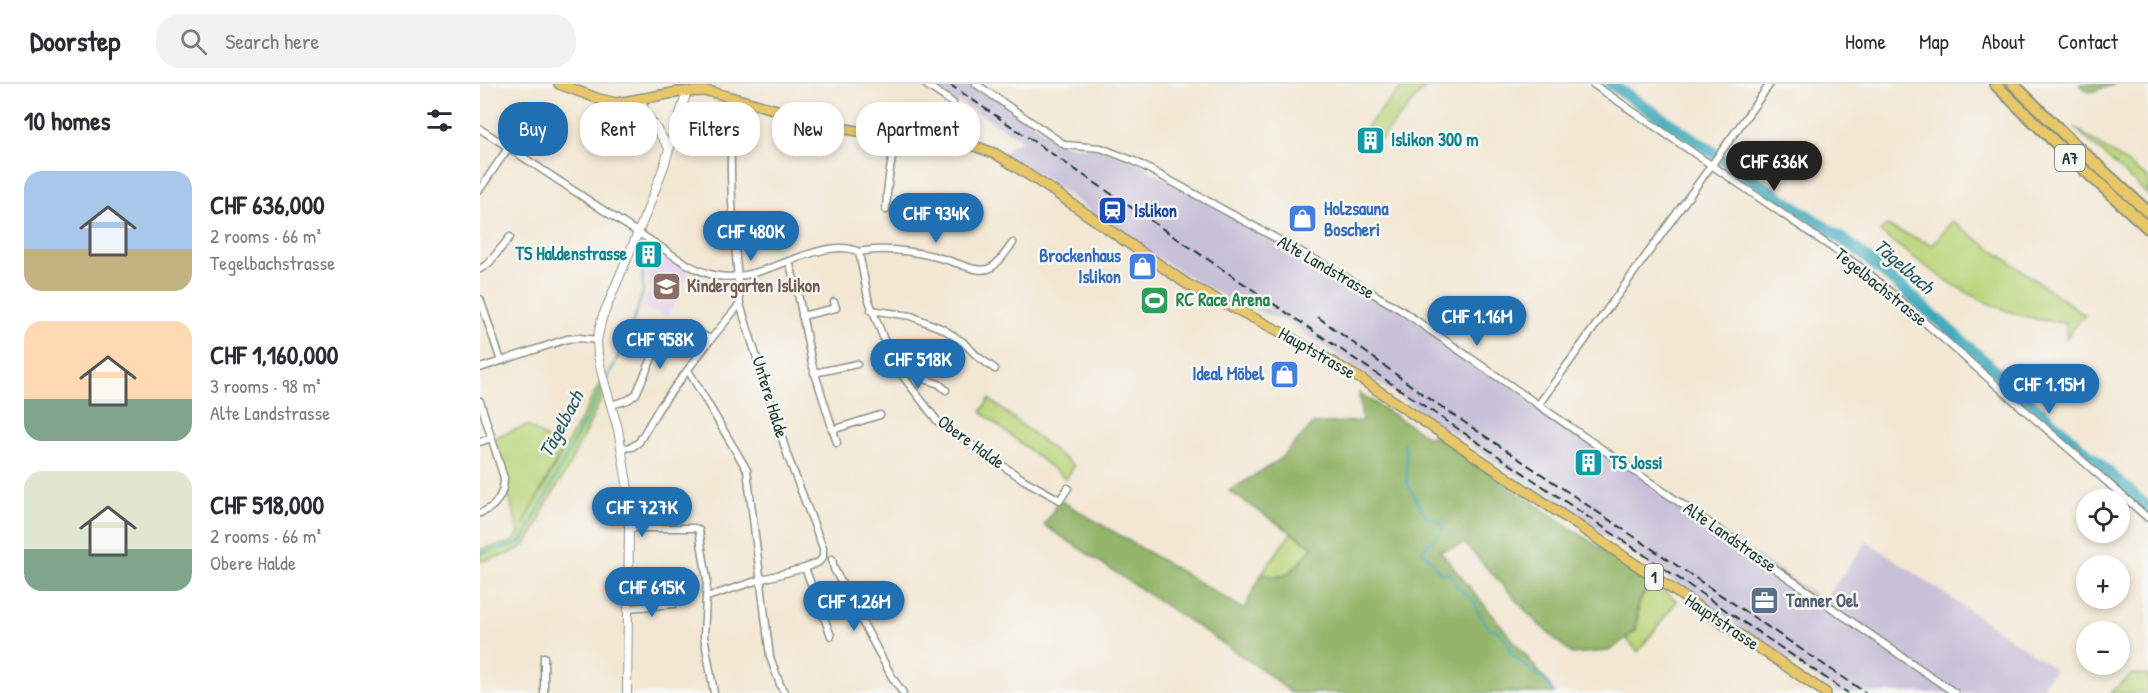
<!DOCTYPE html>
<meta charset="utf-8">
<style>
:root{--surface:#fff;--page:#f2f2f3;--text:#2b2b33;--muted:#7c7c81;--line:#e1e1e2;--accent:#1f6fb2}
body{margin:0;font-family:"Patrick Hand",sans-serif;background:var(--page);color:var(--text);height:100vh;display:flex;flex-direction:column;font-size:22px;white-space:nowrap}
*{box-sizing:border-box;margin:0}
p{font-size:20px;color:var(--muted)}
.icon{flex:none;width:33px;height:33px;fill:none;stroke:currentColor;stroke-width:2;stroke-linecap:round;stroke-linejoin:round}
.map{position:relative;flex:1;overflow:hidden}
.sheet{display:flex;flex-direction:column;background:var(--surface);width:480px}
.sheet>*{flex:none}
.top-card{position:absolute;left:18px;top:18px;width:570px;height:54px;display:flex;gap:12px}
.controls{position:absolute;left:1596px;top:405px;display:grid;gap:12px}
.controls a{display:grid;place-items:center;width:54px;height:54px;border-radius:50%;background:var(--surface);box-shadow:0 3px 9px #0003;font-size:30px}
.price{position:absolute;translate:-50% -51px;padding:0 14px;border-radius:21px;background:var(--accent);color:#fff;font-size:20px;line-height:39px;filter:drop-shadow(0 2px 3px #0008)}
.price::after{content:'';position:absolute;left:50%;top:36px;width:18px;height:14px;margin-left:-9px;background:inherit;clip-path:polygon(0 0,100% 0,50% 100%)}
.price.on{background:#222;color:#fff}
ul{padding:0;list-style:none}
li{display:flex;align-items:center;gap:18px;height:150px;padding:0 24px}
li span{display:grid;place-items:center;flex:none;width:168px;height:120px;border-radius:18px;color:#555}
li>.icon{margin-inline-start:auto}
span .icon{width:72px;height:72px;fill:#fffc;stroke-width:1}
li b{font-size:26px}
h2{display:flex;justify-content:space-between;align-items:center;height:72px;padding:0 24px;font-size:26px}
.chip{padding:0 21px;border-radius:24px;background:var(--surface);box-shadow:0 3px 9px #0003;font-size:21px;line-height:54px}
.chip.on{background:var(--accent);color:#fff}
header{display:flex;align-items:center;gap:36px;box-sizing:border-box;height:84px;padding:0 30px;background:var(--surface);border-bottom:2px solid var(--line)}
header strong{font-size:28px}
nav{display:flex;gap:33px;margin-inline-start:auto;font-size:21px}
.search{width:420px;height:54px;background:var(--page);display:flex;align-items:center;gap:15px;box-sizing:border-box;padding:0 21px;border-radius:24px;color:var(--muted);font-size:22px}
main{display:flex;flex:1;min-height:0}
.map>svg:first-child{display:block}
.built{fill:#e7d2ef}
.industrial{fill:#c8bfd8}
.green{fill:#bbd57b;stroke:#6d8958;stroke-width:1.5}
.forest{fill:#94b66b;stroke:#5a7a50;stroke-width:1.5}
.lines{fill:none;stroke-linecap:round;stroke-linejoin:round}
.stream{stroke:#3da9bd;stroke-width:2}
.river{stroke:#3da9bd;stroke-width:12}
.minor-casing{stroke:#899284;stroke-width:9}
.tertiary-casing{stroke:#899284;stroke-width:10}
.primary-casing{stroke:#899284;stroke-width:12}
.motorway-casing{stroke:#899284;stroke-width:14}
.minor{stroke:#fff;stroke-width:6}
.tertiary{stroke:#fff;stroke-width:8}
.primary{stroke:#e9c769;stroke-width:9}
.motorway{stroke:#e9c769;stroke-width:10}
.rail{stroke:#1f3d34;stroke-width:2;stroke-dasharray:9 4.5;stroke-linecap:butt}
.labels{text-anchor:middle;stroke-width:5;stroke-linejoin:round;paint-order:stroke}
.shield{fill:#f6f6f2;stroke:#60746d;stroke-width:1.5}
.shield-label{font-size:16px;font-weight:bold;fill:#1f3d34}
.culture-label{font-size:18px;font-weight:bold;fill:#0d838f;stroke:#f6f6f2;text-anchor:start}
.shop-label{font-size:18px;font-weight:bold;fill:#366cbe;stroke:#f6f6f2;text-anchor:end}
.transit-label{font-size:18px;font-weight:bold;fill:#164399;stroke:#f6f6f2;text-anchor:start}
.street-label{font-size:18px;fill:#1f3d34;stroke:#f6f6f2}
.education-label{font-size:18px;font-weight:bold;fill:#785e54;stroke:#f6f6f2;text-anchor:start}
.leisure-label{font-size:18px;font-weight:bold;fill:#27864d;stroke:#f6f6f2;text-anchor:start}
.service-label{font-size:18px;font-weight:bold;fill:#4e5e75;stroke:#f6f6f2;text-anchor:start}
.water-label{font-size:20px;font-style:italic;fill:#285d5d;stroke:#f6f6f2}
</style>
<header>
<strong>Doorstep</strong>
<div class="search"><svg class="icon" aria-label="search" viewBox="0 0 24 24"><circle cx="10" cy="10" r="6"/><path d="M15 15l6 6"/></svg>Search here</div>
<nav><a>Home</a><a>Map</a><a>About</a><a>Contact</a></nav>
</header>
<main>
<section class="sheet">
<h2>10 homes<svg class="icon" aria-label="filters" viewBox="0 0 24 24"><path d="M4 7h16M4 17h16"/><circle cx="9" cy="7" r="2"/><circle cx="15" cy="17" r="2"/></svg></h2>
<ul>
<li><span style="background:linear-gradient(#a9c7e8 65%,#c2b280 0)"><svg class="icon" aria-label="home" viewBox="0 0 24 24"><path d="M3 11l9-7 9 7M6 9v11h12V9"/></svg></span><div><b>CHF 636,000</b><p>2 rooms · 66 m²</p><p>Tegelbachstrasse</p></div></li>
<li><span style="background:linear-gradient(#ffd9b3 65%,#7fa58c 0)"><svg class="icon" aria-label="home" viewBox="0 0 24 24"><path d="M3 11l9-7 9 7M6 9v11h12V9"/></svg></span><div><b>CHF 1,160,000</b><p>3 rooms · 98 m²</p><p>Alte Landstrasse</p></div></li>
<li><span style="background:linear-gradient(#dfe7d0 65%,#7fa58c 0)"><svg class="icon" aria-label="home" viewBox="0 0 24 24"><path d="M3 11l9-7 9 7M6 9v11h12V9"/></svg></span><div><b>CHF 518,000</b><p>2 rooms · 66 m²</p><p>Obere Halde</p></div></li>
</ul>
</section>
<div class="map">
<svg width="1668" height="609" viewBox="0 0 1668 609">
<rect width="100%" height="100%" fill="#f6f6f2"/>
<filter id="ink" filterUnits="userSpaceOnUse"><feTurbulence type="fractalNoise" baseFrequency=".0167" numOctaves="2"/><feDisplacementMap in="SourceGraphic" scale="12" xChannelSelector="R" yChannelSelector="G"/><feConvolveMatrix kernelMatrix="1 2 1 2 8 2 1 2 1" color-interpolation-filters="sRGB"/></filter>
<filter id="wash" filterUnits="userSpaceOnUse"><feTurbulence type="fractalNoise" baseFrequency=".008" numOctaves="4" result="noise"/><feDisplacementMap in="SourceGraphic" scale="24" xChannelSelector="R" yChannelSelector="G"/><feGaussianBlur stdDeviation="1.35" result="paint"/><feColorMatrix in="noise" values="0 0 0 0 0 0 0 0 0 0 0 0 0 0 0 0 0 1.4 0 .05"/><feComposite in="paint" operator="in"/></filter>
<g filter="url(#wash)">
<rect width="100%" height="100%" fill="#f3e7d3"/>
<!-- built -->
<polygon class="built" points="173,164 209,186 188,233 163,224 170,205 165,176 170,176 170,186 173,186"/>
<!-- industrial -->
<polygon class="industrial" points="445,0 496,0 585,61 621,64 654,77 921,226 1344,517 1387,457 1575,585 1558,609 1358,609 810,239 754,218 713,195 675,172 613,129 573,99 524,69 530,62 542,56 480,18 473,19"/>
<!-- green -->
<g class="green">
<polygon points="924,0 948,0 900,56 886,43"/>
<polygon points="1594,43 1668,94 1668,111"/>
<path d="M1472 137 1605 231 1586 254V239C1510 234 1458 192 1400 148L1406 142 1453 161Z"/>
<polygon points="123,294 126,305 87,386 65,422 59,438 47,459 39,465 26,471 0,477 0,465 32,458 39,449 13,354 47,341 82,365 43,441"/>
<polygon points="509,315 594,382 586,395 501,328"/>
<polygon points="811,449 833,463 808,491 792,493 782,489"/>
<polygon points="1171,498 1197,517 1158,568 1146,554 1157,546 1159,520"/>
<polygon points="1652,590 1668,591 1668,609 1630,609"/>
</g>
<!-- forest -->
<g class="forest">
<polygon points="1600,0 1635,0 1611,8 1600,2"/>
<path d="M879 309 948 353 954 351 1170 498 1158 519 1155 547 1129 567 1092 570 1058 540 985 460 960 467 1069 600 1074 609H811L783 586 564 441 580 416 764 525 782 489C808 501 817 481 833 463L749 407 799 376 833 340 882 337Z"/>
</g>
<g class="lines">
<!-- stream -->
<g class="stream">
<path d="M126 297C141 268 155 237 163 207L162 161"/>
<path d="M923 358 926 368 927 399 947 434 958 436 964 443C958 453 948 459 942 468L951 475 960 489H971L976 502 994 517 997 526 1010 545 1017 546 1030 561 1029 567C1042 583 1064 591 1074 609"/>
<polyline points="0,469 32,462 42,457 123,302"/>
</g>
<!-- river -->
<polyline class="river" points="1131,0 1371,161 1427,208 1668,424"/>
</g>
</g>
<g filter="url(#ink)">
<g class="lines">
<defs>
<g id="minor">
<polyline points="445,0 473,19 468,58"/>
<polyline points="496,0 585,61 621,64 654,77 836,176 921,226 1475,609"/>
<polyline points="1113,0 1386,187 1668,434"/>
<path d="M0 45C58 82 115 122 173 158 193 171 214 188 238 192 283 200 341 150 379 168"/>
<polyline points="0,105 28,64"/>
<path d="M406 126C407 100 410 78 417 53"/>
<polyline points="379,168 388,214 411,274 422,291 458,338 544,396 580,416 588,404"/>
<path d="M379 168C407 162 449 169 476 179 485 182 502 190 512 183 520 178 527 166 533 159"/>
<polyline points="309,177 318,210 332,280 357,359"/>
<polyline points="0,185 9,179 30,153"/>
<polyline points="0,215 21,277"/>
<polyline points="391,226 431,232 463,245 483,258 497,272 515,285"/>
<polyline points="322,232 356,224 354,218"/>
<polyline points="0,284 87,255 99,254 117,256"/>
<polyline points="208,286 267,386 290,573 301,603 305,609"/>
<polyline points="420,287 459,300 466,306"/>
<polyline points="334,289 377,280"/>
<path d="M0 317 24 394C24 410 16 424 0 429"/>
<polyline points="1059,320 1290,0"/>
<polyline points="131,321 148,316 156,310 186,243 194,239 231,255"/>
<polyline points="352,346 400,331"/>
<polyline points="0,358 11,354"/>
<path d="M142 364 152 363 159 358 179 324 231 255 260 220C256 168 250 117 251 66 252 48 251 31 255 14"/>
<polyline points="149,444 215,444 219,446 227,495 224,552 234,609"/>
<polyline points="352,475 354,485 412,593 423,609"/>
<polyline points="325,484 351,552"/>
<polyline points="227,513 282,495 325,484 339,478 343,473 343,464 308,373 260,220"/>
<polyline points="148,524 194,520"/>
<polyline points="64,609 64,573"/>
</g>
<g id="tertiary">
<polyline points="161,16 164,26 189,64"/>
<polyline points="147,609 149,444 148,405 138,345 123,294 118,272 117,256 122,234 167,127 184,82 207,7"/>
</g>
<polyline id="primary" points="79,0 119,15 137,19 199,8 228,7 366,45 400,51 479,59 497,63 516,70 572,106 707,200 799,247 881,295 1346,609"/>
<g id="motorway">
<polyline points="1515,0 1585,68 1668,144"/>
<polyline points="1533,0 1593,59 1668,128"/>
</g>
</defs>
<!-- minor casing -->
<use href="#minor" class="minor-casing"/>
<!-- tertiary casing -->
<use href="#tertiary" class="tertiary-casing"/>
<!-- primary casing -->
<use href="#primary" class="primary-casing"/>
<!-- motorway casing -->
<use href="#motorway" class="motorway-casing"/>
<!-- minor -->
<use href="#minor" class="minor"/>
<!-- tertiary -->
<use href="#tertiary" class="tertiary"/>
<!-- primary -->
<use href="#primary" class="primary"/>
<!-- motorway -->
<use href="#motorway" class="motorway"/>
<!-- rail -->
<g class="rail">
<polyline points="469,0 1368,609"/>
<polyline points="838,233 944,311 1386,609"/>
</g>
</g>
</g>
<!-- icons -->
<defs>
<symbol id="building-square" viewBox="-11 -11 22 22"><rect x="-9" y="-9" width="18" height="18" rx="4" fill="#0f9aa8" stroke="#f6f6f2"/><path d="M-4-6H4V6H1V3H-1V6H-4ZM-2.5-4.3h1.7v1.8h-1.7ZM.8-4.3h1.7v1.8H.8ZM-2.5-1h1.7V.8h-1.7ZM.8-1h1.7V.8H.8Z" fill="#fff"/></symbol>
<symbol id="station-square" viewBox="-11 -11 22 22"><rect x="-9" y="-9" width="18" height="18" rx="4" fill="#1a4fb4" stroke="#f6f6f2"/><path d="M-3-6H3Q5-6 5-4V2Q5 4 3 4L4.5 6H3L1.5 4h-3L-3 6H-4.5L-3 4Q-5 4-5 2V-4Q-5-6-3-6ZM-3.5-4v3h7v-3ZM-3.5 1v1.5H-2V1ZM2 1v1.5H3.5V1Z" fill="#fff"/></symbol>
<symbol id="shop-square" viewBox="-11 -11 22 22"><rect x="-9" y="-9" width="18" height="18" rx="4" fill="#3f7fe0" stroke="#f6f6f2"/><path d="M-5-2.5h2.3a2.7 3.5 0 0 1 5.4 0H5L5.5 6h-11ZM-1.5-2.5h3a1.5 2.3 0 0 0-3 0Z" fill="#fff"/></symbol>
<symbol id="school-square" viewBox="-11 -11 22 22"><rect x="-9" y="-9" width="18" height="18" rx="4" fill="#8d6e63" stroke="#f6f6f2"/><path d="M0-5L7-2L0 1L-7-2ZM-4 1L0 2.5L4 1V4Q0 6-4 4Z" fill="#fff"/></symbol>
<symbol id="stadium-square" viewBox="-11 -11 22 22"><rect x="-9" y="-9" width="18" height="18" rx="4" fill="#2e9e5b" stroke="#f6f6f2"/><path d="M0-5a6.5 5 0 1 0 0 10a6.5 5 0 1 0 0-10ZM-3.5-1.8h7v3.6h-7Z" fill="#fff"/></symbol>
<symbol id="office-square" viewBox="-11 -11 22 22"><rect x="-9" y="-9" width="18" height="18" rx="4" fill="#5c6f8a" stroke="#f6f6f2"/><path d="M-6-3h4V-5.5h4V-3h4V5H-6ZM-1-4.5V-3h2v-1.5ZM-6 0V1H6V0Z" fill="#fff"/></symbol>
</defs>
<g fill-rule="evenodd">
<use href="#building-square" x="874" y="40" width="33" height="33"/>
<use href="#station-square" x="616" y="110" width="33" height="33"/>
<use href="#shop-square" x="806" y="118" width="33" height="33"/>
<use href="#building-square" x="152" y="154" width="33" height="33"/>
<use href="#shop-square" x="646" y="166" width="33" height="33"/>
<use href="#school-square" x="170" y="186" width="33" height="33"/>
<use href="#stadium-square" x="658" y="200" width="33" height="33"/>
<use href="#shop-square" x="788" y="274" width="33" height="33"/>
<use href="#building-square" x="1092" y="362" width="33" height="33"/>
<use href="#office-square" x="1268" y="500" width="33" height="33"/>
</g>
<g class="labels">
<!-- shield labels -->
<g class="shield">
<rect x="1575" y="61" width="30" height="26" rx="4.5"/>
<rect x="1165" y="480" width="18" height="26" rx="4.5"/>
</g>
<g class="shield-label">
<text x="1590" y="80">A7</text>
<text x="1174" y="499">1</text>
</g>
<!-- culture labels -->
<g class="culture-label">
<text x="911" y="62">Islikon 300 m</text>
<text x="147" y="176" text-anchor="end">TS Haldenstrasse</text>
<text x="1130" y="385">TS Jossi</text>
</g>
<!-- shop labels -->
<g class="shop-label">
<text x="844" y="131" text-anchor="start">Holzsauna<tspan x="844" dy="21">Boscheri</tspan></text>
<text x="641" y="178">Brockenhaus<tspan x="641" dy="21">Islikon</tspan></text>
<text x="784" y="296">Ideal Möbel</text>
</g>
<!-- transit labels -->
<g class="transit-label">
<text x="654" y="133">Islikon</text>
</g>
<!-- street labels -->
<g class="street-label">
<text transform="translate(846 183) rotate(30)" y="6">Alte Landstrasse</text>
<text transform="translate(1401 203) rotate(39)" y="6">Tegelbachstrasse</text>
<text transform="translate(837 269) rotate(30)" y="6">Hauptstrasse</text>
<text transform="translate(290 313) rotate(73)" y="6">Untere Halde</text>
<text transform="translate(491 358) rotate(36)" y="6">Obere Halde</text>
<text transform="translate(1250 453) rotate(35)" y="6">Alte Landstrasse</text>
<text transform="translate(1242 538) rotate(34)" y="6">Hauptstrasse</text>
</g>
<!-- education labels -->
<g class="education-label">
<text x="207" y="208">Kindergarten Islikon</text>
</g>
<!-- leisure labels -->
<g class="leisure-label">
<text x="696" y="222">RC Race Arena</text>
</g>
<!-- service labels -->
<g class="service-label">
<text x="1306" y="523">Tanner Oel</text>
</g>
<!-- water labels -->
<g class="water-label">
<text transform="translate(1424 182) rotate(41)" y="7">Tägelbach</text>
<text transform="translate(81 340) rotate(-62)" y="7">Tägelbach</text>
</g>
</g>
</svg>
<div class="controls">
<a><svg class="icon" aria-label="locate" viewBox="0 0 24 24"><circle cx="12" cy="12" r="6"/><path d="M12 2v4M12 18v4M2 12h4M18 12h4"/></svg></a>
<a>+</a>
<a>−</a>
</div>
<b class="price on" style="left:1294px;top:108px">CHF 636K</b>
<b class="price" style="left:456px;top:160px">CHF 934K</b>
<b class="price" style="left:271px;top:178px">CHF 480K</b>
<b class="price" style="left:997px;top:263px">CHF 1.16M</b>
<b class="price" style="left:180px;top:286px">CHF 958K</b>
<b class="price" style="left:438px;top:306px">CHF 518K</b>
<b class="price" style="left:1569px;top:331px">CHF 1.15M</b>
<b class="price" style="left:162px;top:454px">CHF 727K</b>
<b class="price" style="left:172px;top:534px">CHF 615K</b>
<b class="price" style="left:374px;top:548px">CHF 1.26M</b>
<div class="top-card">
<a class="chip on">Buy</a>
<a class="chip">Rent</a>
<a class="chip">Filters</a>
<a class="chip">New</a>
<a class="chip">Apartment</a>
</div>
</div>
</main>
